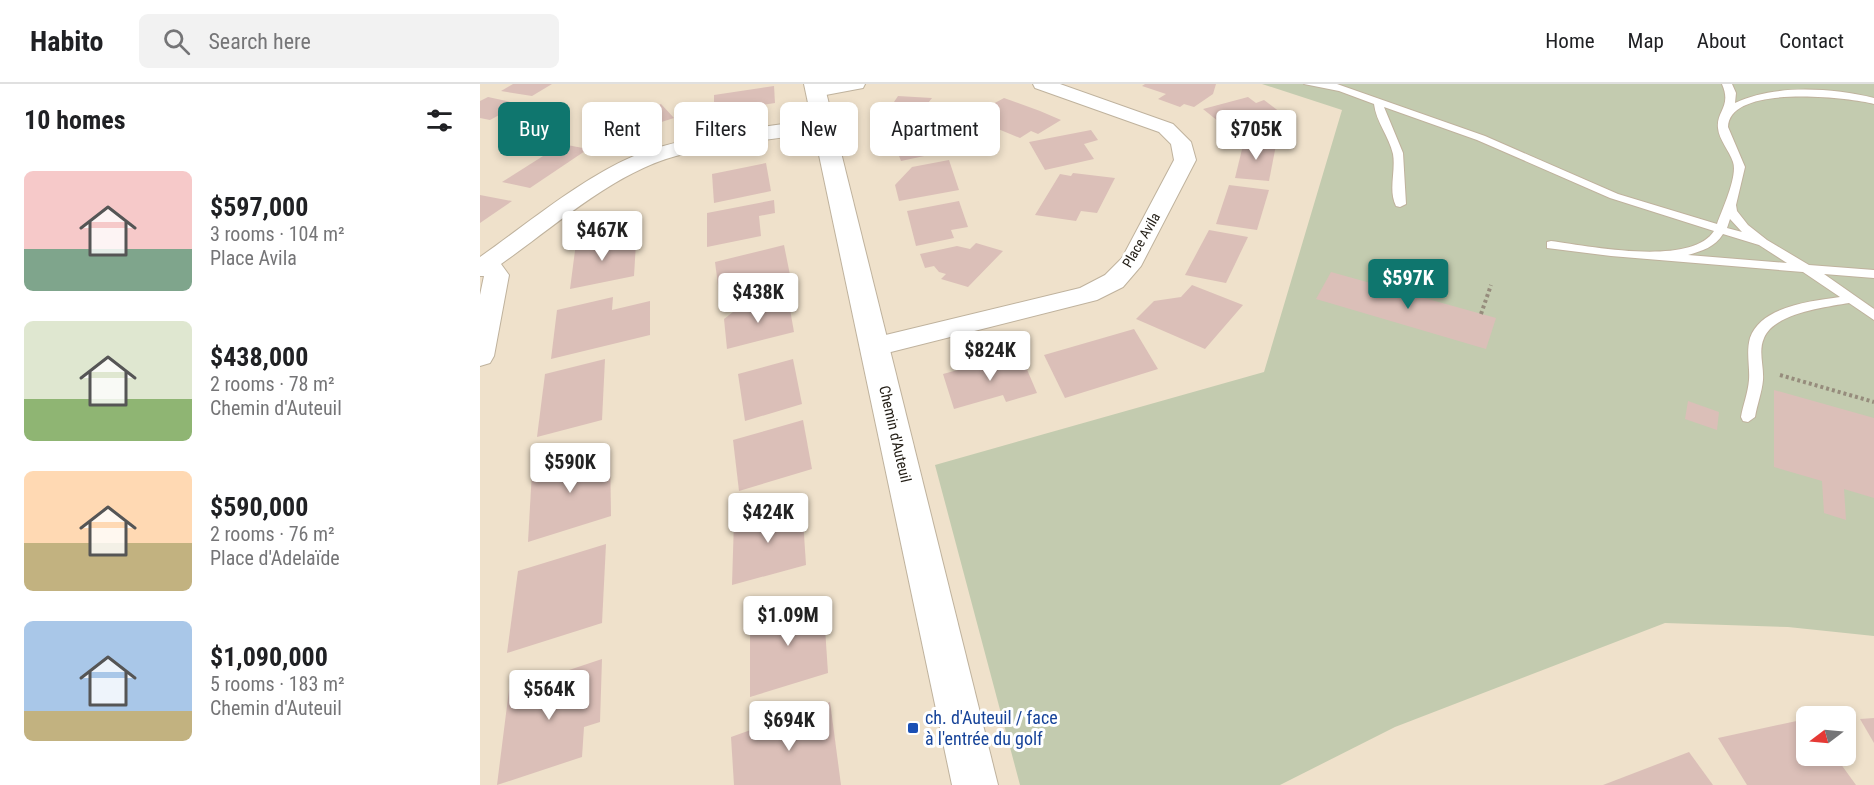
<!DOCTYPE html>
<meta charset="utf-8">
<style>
:root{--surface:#fff;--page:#f2f2f2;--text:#202124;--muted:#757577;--line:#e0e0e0;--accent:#0f766e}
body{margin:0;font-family:"Roboto Condensed",sans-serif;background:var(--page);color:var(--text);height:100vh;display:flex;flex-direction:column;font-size:22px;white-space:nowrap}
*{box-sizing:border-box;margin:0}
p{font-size:20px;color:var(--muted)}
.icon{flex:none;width:33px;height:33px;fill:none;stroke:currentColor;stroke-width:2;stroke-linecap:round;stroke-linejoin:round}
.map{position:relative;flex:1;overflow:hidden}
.side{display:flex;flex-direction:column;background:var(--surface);width:480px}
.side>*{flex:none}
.hud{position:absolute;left:18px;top:18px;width:570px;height:54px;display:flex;gap:12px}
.needle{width:39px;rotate:254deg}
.fabs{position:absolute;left:1316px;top:622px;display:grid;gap:12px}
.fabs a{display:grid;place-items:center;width:60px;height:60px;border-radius:9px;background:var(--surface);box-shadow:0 3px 9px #0003;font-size:30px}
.price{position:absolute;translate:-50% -51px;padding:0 14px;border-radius:6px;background:#fff;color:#222;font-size:20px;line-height:39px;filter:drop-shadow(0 2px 3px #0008)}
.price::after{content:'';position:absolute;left:50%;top:36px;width:18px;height:14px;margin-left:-9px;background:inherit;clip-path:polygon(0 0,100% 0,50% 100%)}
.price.current{background:var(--accent);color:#fff}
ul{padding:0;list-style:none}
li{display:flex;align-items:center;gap:18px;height:150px;padding:0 24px}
li span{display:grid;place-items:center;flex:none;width:168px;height:120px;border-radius:9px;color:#555}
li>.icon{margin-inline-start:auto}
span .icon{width:72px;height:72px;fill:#fffc;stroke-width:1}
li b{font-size:26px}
h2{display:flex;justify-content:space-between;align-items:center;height:72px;padding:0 24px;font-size:26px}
.chip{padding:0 21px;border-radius:9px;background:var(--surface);box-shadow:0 3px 9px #0003;font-size:21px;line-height:54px}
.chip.current{background:var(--accent);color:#fff}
header{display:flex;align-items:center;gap:36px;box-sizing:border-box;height:84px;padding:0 30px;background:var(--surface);border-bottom:2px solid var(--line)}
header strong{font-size:28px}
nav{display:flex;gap:33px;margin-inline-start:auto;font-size:21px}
.search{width:420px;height:54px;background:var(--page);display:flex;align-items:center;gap:15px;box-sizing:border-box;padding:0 21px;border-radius:9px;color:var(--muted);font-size:22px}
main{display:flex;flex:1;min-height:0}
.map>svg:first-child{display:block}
.green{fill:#c3cbaf}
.building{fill:#dbbfb8}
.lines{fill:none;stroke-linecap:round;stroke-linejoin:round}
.lane-casing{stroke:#bfb29d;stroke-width:2}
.street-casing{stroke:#bfb29d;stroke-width:2}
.secondary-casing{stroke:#bfb29d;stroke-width:2}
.path{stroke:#968c7c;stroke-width:4;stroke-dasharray:3 3;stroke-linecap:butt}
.lane{fill:#fff;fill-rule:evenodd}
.street{fill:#fff;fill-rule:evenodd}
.secondary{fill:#fff;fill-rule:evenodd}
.transit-dot{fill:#1a4fb4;stroke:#fff;stroke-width:2}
.labels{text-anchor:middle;stroke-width:6;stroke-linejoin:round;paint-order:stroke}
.far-street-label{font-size:14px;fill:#211c14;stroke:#fff}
.street-label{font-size:15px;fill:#211c14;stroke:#fff}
.near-transit-label{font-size:18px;fill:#164399;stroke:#fff;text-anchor:start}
</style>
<header>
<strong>Habito</strong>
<div class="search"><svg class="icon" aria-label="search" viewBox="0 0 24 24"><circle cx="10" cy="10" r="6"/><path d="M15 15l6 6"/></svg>Search here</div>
<nav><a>Home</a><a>Map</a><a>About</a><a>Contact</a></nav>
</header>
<main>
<section class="side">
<h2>10 homes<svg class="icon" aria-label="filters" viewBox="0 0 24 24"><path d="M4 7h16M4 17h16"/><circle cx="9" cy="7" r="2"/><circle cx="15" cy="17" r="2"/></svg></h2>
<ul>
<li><span style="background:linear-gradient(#f6c9c9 65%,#7fa58c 0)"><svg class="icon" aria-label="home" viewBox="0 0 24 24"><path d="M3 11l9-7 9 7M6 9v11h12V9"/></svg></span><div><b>$597,000</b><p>3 rooms · 104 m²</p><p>Place Avila</p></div></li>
<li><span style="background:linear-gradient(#dfe7d0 65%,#8fb573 0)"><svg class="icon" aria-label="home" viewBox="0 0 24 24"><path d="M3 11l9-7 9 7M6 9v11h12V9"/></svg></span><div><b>$438,000</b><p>2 rooms · 78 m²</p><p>Chemin d'Auteuil</p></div></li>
<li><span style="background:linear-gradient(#ffd9b3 60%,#c2b280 0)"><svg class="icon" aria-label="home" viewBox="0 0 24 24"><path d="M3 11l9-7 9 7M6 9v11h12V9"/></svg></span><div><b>$590,000</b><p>2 rooms · 76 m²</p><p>Place d'Adelaïde</p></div></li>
<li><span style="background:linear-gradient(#a9c7e8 75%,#c2b280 0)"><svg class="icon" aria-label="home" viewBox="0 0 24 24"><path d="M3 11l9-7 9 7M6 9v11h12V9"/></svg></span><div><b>$1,090,000</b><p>5 rooms · 183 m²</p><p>Chemin d'Auteuil</p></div></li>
</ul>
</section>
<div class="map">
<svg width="1394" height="701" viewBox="0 0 1394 701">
<rect width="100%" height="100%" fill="#efe1cb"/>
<!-- green -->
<polygon class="green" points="782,0 1394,0 1394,552 1308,543 1185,539 915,643 800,701 540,701 455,381 784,288 862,26"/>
<!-- building -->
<g class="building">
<polygon points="33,0 72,0 52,12 21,7"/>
<polygon points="665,0 736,0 733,10 714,23 704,20 700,23 678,15 686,10 662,2"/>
<polygon points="294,2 295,19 234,28 234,11"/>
<polygon points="418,12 452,14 448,19 451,29 399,38 397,27 410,24"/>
<polygon points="8,13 40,20 10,36 0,34 0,17"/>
<polygon points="768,13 776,19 784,16 813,38 759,54 723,25"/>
<polygon points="524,14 560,27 581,36 558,50 551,47 540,54 489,33"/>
<polygon points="181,20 194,34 125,56 115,40"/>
<polygon points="463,36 477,65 421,77 411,51 425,44"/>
<polygon points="611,46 618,56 604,60 614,75 565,86 549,58"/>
<polygon points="764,57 796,61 789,97 755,94"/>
<polygon points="82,60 108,65 50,104 22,98"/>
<polygon points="469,76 479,106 419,117 415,101 432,83"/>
<polygon points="286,79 291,107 234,119 232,90"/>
<polygon points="593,89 635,94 617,129 601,127 596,137 555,131 580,90 591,92"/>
<polygon points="749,101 789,106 777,146 736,140"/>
<polygon points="0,111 32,117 0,139"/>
<polygon points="294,116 295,129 279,132 281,152 227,163 227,129"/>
<polygon points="479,117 488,143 471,146 474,154 436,162 427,127"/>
<polygon points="729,146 768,153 746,199 705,191"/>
<polygon points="134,152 133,164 156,159 154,192 90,205 96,159"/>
<polygon points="496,159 523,167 488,203 461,195 466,190 459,188 454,182 445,184 440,170 477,162 490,165"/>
<polygon points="304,161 310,191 239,209 235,178"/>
<polygon points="851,188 1016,234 1006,265 836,215"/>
<polygon points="712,201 763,221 725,265 656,235 674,217 701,213"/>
<polygon points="133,213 132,226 170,217 170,251 71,275 77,226"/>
<polygon points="308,214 314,248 247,265 244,235 253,228"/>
<polygon points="654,245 678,285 585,314 564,271"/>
<polygon points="540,269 557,309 526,318 523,311 474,325 463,290"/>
<polygon points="125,275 122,336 57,353 65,290"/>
<polygon points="313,275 322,320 265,337 258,290"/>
<polygon points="1294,306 1394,334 1394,414 1364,405 1366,436 1344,429 1342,397 1294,383"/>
<polygon points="1208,317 1239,328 1237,346 1205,335"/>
<polygon points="323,336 332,385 259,407 253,356"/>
<polygon points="130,363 131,432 48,458 52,387"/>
<polygon points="322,419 326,481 252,501 254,436"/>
<polygon points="126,460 122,539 27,569 38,487"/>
<polygon points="343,514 348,589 270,613 270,535"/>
<polygon points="122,575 120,638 104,643 102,673 17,701 29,606"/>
<polygon points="350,618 361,701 254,701 251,653"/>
<polygon points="1394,634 1394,659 1380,635"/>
<polygon points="1326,635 1326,672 1355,672 1376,701 1267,701 1238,654"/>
<polygon points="1209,668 1233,701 1123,701"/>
</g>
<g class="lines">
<defs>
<path id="lane" d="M824 0H857L1005 52 1138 110 1237 140C1242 126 1258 92 1253 78 1249 66 1239 56 1238 44 1236 27 1252 23 1242 0H1252L1256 9 1255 19C1294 0 1352 4 1394 14V20C1366 13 1249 0 1248 43L1265 83 1256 121 1257 127 1268 141 1287 156 1329 181 1394 186V194L1344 190 1394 225V236L1369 219C1346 223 1294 229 1284 254 1278 267 1284 282 1283 296 1282 308 1277 321 1275 333L1268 338 1263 337 1261 333C1263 321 1268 309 1269 296 1270 282 1266 268 1270 254 1281 222 1332 217 1360 213L1323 188 1131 172 1067 164V158L1071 157C1108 162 1211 183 1234 147L1130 114 997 56 904 23 923 69 926 120 920 123 916 122C908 106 916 87 913 70 909 52 896 38 894 20L859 7ZM1250 135 1262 148 1247 144ZM1243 150 1279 161 1307 179 1208 171C1222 167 1235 163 1243 150Z"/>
<g id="street">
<polygon points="343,0 385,0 383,4 335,13 326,7 328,3"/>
<polygon points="553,0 580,0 693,40 711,58 716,76 661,182 643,203 617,216 395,272 385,270 381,263 385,256 600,204 625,191 642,174 694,76 691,60 679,48 555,4"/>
<path d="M343 34 350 36 353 40 350 44C300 57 246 58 196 72 133 89 74 143 21 180L29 191 14 272 10 279 0 282V211L4 192H0V173C47 140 102 94 154 72 208 50 284 44 343 34Z"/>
</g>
<polygon id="secondary" points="324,0 344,0 518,701 472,701"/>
</defs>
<!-- lane casing -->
<use href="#lane" class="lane-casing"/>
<!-- street casing -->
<use href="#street" class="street-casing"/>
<!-- secondary casing -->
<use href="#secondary" class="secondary-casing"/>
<!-- path -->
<g class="path">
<polyline points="1001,230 1011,201"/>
<polyline points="1300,291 1394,318"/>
</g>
<!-- lane -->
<use href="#lane" class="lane"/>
<!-- street -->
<use href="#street" class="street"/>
<!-- secondary -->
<use href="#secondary" class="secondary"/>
</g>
<!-- markers -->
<rect class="transit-dot" x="427" y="638" width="12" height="12" rx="3"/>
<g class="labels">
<!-- far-street labels -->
<g class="far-street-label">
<text transform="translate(661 156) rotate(-60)" y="5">Place Avila</text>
</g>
<!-- street labels -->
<g class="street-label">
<text transform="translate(415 350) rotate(77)" y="5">Chemin d'Auteuil</text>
</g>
<!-- near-transit labels -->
<g class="near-transit-label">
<text x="445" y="640">ch. d'Auteuil / face<tspan x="445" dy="21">à l'entrée du golf</tspan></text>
</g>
</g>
</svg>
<div class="fabs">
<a><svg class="needle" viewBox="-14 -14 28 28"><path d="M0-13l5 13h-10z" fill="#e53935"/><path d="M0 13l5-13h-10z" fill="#757577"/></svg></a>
</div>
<b class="price" style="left:776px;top:77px">$705K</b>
<b class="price" style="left:122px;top:178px">$467K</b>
<b class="price current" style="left:928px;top:226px">$597K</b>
<b class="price" style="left:278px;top:240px">$438K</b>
<b class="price" style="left:510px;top:298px">$824K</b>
<b class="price" style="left:90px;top:410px">$590K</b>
<b class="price" style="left:288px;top:460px">$424K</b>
<b class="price" style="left:308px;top:563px">$1.09M</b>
<b class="price" style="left:69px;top:637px">$564K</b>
<b class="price" style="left:309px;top:668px">$694K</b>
<div class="hud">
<a class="chip current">Buy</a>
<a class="chip">Rent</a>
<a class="chip">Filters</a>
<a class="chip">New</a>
<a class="chip">Apartment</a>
</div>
</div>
</main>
